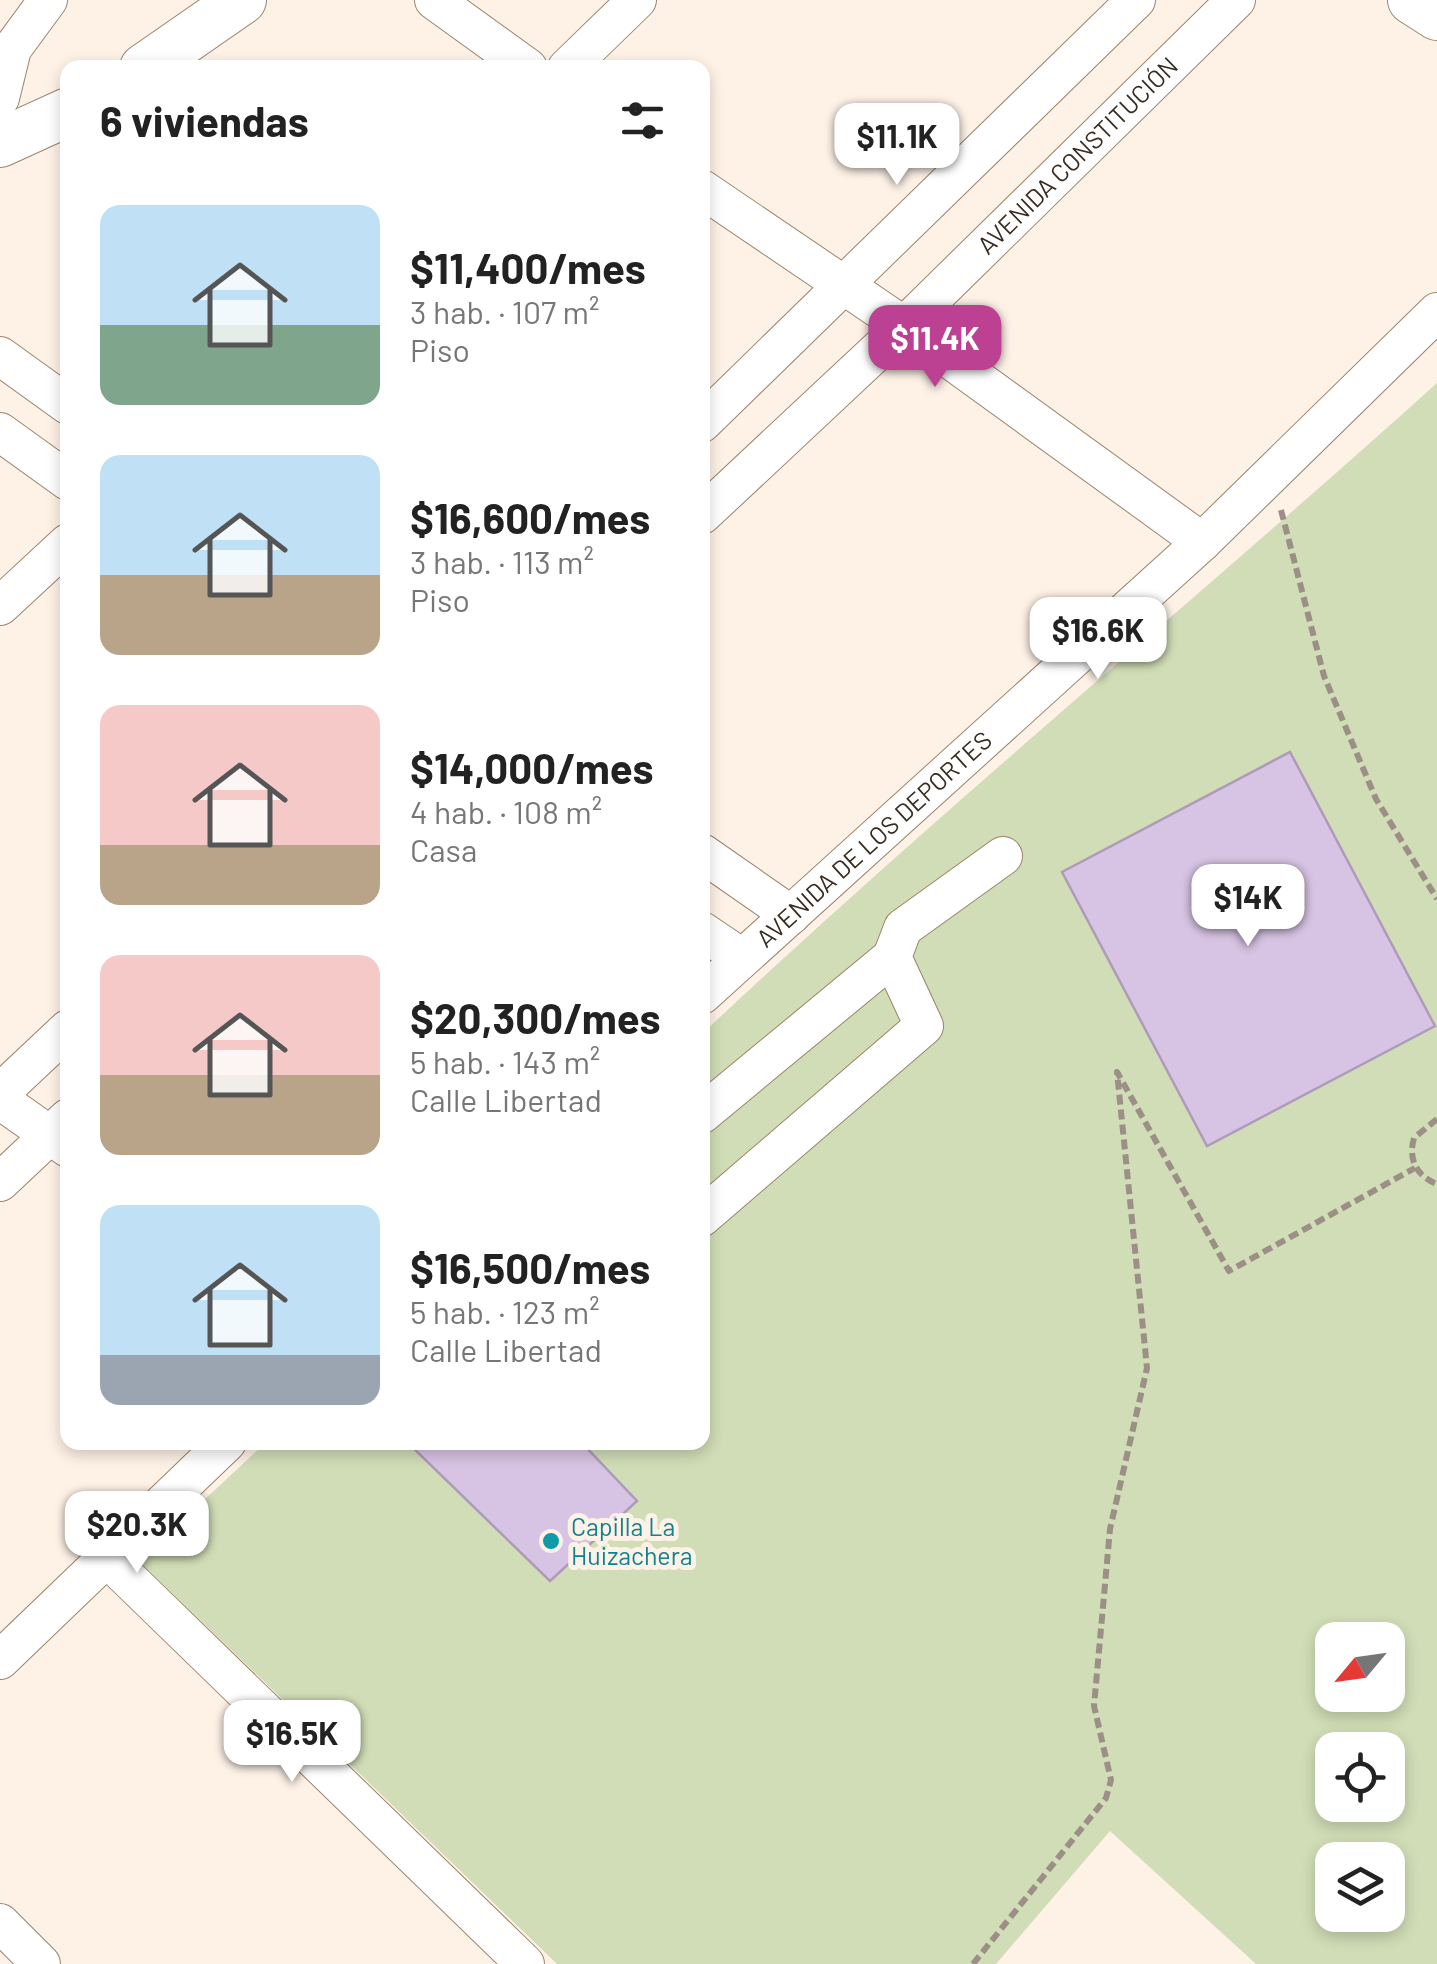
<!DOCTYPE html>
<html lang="es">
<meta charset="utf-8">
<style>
:root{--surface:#fff;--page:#f6f6f6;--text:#222;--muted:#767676;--accent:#bd4192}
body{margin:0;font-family:Barlow,sans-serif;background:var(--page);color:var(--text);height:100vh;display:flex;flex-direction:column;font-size:38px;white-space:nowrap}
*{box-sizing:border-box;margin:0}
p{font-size:32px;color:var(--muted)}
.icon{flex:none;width:55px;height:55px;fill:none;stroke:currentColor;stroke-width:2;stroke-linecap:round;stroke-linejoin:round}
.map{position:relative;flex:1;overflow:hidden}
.panel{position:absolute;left:60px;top:60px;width:650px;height:1390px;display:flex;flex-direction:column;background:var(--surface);border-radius:20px;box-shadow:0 5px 15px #0003}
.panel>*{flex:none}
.needle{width:65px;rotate:241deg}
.buttons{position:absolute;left:1315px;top:1622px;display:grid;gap:20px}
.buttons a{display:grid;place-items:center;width:90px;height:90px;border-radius:20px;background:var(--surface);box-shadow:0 5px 15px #0003;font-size:50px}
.price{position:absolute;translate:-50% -85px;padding:0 22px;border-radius:20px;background:#fff;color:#222;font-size:32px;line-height:65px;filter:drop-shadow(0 2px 5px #0008)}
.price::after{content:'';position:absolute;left:50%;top:60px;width:30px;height:22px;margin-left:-15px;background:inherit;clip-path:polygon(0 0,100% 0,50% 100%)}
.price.selected{background:var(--accent);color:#fff}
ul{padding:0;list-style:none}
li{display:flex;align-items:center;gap:30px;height:250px;padding:0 40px}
li span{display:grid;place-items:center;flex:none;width:280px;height:200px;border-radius:20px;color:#555}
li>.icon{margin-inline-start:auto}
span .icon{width:120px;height:120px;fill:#fffc;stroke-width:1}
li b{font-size:42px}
h2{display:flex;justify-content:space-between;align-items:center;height:120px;padding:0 40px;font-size:42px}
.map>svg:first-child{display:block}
.green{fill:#d0ddb6;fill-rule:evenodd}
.building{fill:#d7c3e3;stroke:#ae9bb9;stroke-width:2.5}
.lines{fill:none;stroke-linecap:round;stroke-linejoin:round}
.minor-casing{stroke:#9d836a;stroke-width:40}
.major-casing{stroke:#9d836a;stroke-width:50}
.path{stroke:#9c9086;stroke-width:6;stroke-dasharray:10 5;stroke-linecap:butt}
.minor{stroke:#fff;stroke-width:38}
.major{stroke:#fff;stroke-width:48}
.culture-dot{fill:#0f9aa8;stroke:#fef2e7;stroke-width:4}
.labels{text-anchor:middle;stroke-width:10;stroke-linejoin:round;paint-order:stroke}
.street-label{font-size:25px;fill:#372c22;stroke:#fef2e7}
.culture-label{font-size:25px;fill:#0d838f;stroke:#fef2e7;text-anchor:start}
</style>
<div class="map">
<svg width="1437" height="1964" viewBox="0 0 1437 1964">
<rect width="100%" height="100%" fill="#fef2e7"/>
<!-- green -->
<path class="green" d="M1437 383V1964H1256L1110 1831 996 1964H557L139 1561 265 1443 702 1442 703 1033C941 809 1194 602 1437 383ZM1332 1640H1388V1695H1332ZM1332 1750H1388V1805H1332ZM1332 1860H1388V1915H1332Z"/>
<!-- building -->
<g class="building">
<polygon points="1290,752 1435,1026 1207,1146 1062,872"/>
<polygon points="407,1442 581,1442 637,1501 550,1581"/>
</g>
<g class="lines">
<defs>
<g id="minor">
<polyline points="434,0 528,68"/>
<polyline points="567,68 637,0"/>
<polyline points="0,98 12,49 48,0"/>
<polyline points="702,189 904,326 1202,542"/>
<polyline points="0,356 68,405"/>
<polyline points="702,423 1136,0"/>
<polyline points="0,432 68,481"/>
<path id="s1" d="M702 515 904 326 1236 0"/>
<polyline points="0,606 68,543"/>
<polyline points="702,853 791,915"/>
<polyline points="702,931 742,958"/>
<path id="s2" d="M702 995 1202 542 1437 312"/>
<polyline points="0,1093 68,1029"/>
<polyline points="0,1100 68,1148"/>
<polyline points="702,1114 892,957"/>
<polyline points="0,1182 68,1118"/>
<polyline points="702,1217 924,1026 892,957 903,928 1003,856"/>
<polyline points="107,1558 525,1964"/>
<polyline points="0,1660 227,1442"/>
<polyline points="0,1923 41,1964"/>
</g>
<g id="major">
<polyline points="1412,0 1437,16"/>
<polyline points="144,68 242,0"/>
<polyline points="0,143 68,112"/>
</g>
</defs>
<!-- minor casing -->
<use href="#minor" class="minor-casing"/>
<!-- major casing -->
<use href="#major" class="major-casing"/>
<!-- path -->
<g class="path">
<polyline points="1281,510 1324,676 1376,799 1437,899"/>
<path d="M1437 1119 1414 1138C1408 1159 1416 1176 1437 1184"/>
<polyline points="973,1964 1106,1798 1111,1780 1094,1706 1110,1529 1147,1368 1117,1072 1229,1271 1415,1168"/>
</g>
<!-- minor -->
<use href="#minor" class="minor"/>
<!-- major -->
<use href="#major" class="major"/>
</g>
<!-- markers -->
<circle class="culture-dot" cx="551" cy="1541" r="10"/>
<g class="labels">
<!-- street labels -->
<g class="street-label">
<text dy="9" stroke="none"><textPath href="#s1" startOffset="520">AVENIDA CONSTITUCIÓN</textPath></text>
<text dy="9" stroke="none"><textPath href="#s2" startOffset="232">AVENIDA DE LOS DEPORTES</textPath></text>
</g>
<!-- culture labels -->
<g class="culture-label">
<text x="571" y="1536">Capilla La<tspan x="571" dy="29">Huizachera</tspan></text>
</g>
</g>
</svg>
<div class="buttons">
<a><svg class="needle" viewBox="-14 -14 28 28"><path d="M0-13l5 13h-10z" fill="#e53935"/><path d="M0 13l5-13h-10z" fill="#767676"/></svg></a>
<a><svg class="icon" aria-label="locate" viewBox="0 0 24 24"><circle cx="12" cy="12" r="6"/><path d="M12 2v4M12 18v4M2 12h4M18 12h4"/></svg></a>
<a><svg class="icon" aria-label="layers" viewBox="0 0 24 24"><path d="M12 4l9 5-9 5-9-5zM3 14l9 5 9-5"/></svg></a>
</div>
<b class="price" style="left:897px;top:188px">$11.1K</b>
<b class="price selected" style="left:935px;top:390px">$11.4K</b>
<b class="price" style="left:1098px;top:682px">$16.6K</b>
<b class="price" style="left:1248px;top:949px">$14K</b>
<b class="price" style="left:137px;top:1576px">$20.3K</b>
<b class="price" style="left:292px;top:1785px">$16.5K</b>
<section class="panel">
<h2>6 viviendas<svg class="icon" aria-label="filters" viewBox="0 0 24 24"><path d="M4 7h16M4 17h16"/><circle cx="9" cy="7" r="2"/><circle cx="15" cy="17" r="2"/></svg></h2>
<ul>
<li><span style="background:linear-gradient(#bfe0f5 60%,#7fa58c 0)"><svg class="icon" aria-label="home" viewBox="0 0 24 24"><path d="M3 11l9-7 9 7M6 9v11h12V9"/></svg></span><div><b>$11,400/mes</b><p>3 hab. · 107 m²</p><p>Piso</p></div></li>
<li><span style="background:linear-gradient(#bfe0f5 60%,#b9a48a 0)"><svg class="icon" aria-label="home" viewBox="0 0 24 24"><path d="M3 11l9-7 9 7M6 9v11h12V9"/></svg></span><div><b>$16,600/mes</b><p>3 hab. · 113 m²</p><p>Piso</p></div></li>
<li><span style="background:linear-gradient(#f6c9c9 70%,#b9a48a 0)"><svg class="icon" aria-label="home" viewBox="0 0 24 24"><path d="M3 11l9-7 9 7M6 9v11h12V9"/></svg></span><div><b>$14,000/mes</b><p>4 hab. · 108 m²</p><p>Casa</p></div></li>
<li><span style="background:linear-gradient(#f6c9c9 60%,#b9a48a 0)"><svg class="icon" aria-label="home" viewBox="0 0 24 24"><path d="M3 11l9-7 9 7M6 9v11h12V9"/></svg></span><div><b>$20,300/mes</b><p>5 hab. · 143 m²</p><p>Calle Libertad</p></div></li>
<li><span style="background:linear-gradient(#bfe0f5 75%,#9aa5b1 0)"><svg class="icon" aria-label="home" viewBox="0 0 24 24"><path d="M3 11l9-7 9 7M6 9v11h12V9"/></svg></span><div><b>$16,500/mes</b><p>5 hab. · 123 m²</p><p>Calle Libertad</p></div></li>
</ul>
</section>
</div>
